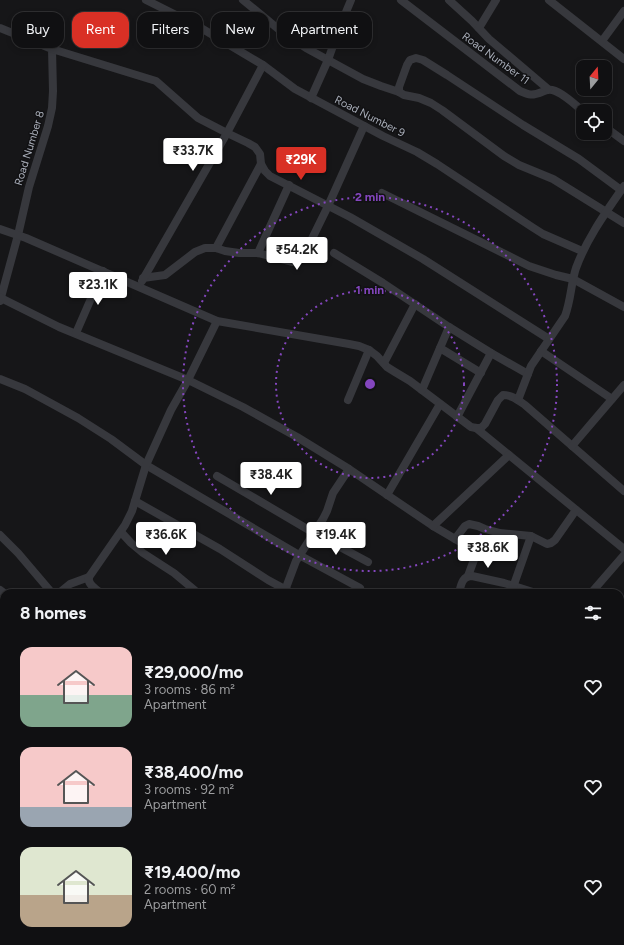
<!DOCTYPE html>
<meta charset="utf-8">
<style>
:root{--surface:#101012;--page:#1e1e20;--text:#f1f3f6;--muted:#9c9d9f;--line:#303032;--accent:#d93025}
body{margin:0;font-family:Figtree,sans-serif;background:var(--page);color:var(--text);height:100vh;display:flex;flex-direction:column;font-size:15px;white-space:nowrap}
*{box-sizing:border-box;margin:0}
p{font-size:13px;color:var(--muted)}
.icon{flex:none;width:22px;height:22px;fill:none;stroke:currentColor;stroke-width:2;stroke-linecap:round;stroke-linejoin:round}
.map{position:relative;flex:1;overflow:hidden}
.details{position:absolute;left:0px;top:589px;width:624px;height:356px;display:flex;flex-direction:column;background:var(--surface);border-radius:12px 12px 0 0;box-shadow:0 2px 6px #0003,0 0 0 1px var(--line)}
.details>*{flex:none}
.guide{position:absolute;left:12px;top:12px;width:400px;height:36px;display:flex;gap:8px}
.needle{width:26px;rotate:18deg}
.fabs{position:absolute;left:576px;top:60px;display:grid;gap:8px}
.fabs a{display:grid;place-items:center;width:36px;height:36px;border-radius:8px;background:var(--surface);box-shadow:0 2px 6px #0003,0 0 0 1px var(--line);font-size:20px}
.price{position:absolute;translate:-50% -34px;padding:0 9px;border-radius:4px;background:#fff;color:#222;font-size:13px;line-height:26px;filter:drop-shadow(0 1px 2px #0008)}
.price::after{content:'';position:absolute;left:50%;top:24px;width:12px;height:9px;margin-left:-6px;background:inherit;clip-path:polygon(0 0,100% 0,50% 100%)}
.price.on{background:var(--accent);color:#fff}
ul{padding:0;list-style:none}
li{display:flex;align-items:center;gap:12px;height:100px;padding:0 20px}
li span{display:grid;place-items:center;flex:none;width:112px;height:80px;border-radius:12px;color:#555}
li>.icon{margin-inline-start:auto}
span .icon{width:48px;height:48px;fill:#fffc;stroke-width:1}
li b{font-size:17px}
h2{display:flex;justify-content:space-between;align-items:center;height:48px;padding:0 20px;font-size:17px}
.chip{padding:0 14px;border-radius:12px;background:var(--surface);box-shadow:0 2px 6px #0003,0 0 0 1px var(--line);font-size:14px;line-height:36px}
.chip.on{background:var(--accent);color:#fff}
.map>svg:first-child{display:block}
.lines{fill:none;stroke-linecap:round;stroke-linejoin:round}
.minor{stroke:#37383d;stroke-width:8}
.ring{fill:none;stroke:#8446be;stroke-width:2;stroke-dasharray:2 4}
.labels{text-anchor:middle;stroke-width:3;stroke-linejoin:round;paint-order:stroke}
.street-label{font-size:11px;fill:#a8adb8;stroke:#111113}
.centre{fill:#8446be;stroke:#111113;stroke-width:2}
.ring-label{font-size:12px;text-anchor:middle;font-weight:bold;fill:#8446be;stroke:#111113;stroke-width:3;stroke-linejoin:round;paint-order:stroke}
</style>
<div class="map">
<svg width="624" height="945" viewBox="0 0 624 945">
<rect width="100%" height="100%" fill="#161618"/>
<g class="lines">
<!-- minor -->
<g class="minor">
<polyline points="146,0 196,25 263,65 295,89 383,136 417,152 437,164 532,227 543,234 582,251"/>
<polyline points="243,0 282,32 306,48 363,79 381,86 399,92"/>
<path d="M401 0 520 91C529 95 532 96 542 92 544 91 546 90 548 90 558 88 575 105 583 111"/>
<polyline points="449,0 472,21 489,39 548,89"/>
<polyline points="549,0 624,59"/>
<polyline points="0,28 52,49 53,91 52,108 48,126 29,187 18,235 0,301"/>
<polyline points="479,28 496,0"/>
<polyline points="602,41 624,11"/>
<polyline points="52,49 156,81 198,118 227,133 248,143 255,147 260,154 261,164 265,171 270,176 350,217 423,259 549,339"/>
<polyline points="311,98 328,60 339,29 351,0"/>
<polyline points="605,127 624,141"/>
<polyline points="621,190 579,159 523,125 447,75 423,60 416,58 410,60 407,65 399,87 399,92 404,95 419,98 431,103 442,110 504,156 519,165 553,179 624,223"/>
<polyline points="382,193 529,266 556,275 573,279 624,307"/>
<path d="M0 229 26 238 217 321 349 344 359 346 369 350 377 356 387 367 395 372 410 381 471 427 476 428H481L485 424 498 400 503 395C512 395 518 400 525 405L624 491"/>
<polyline points="216,248 261,164"/>
<polyline points="258,253 289,185"/>
<polyline points="334,253 383,283 449,327 491,353 528,374"/>
<polyline points="143,278 165,275 195,252 205,248 216,248 225,251 239,253 258,253 292,262 298,260 305,253 328,206 364,126"/>
<polyline points="142,281 227,133 263,65"/>
<polyline points="1,298 59,327 188,380 243,407 297,437 349,469 433,526 474,550 475,553 475,557 468,576"/>
<polyline points="76,333 103,271"/>
<polyline points="440,348 481,373"/>
<polyline points="541,351 612,399"/>
<polyline points="384,363 415,304"/>
<polyline points="0,379 25,389 78,418 111,439 146,465 299,555 360,588"/>
<polyline points="422,390 449,327"/>
<polyline points="348,400 369,350"/>
<path d="M518 400 531 366 565 316C571 300 571 283 576 268 587 238 606 212 624 186"/>
<polyline points="457,417 491,353"/>
<polyline points="476,428 624,549"/>
<polyline points="572,446 624,385"/>
<polyline points="217,476 314,533 368,562"/>
<polyline points="387,495 440,404"/>
<polyline points="135,501 220,549 268,580 292,593"/>
<polyline points="433,526 509,455"/>
<polyline points="121,532 131,543 143,553 174,573 198,593"/>
<polyline points="0,535 18,553 52,593"/>
<polyline points="455,539 465,526 469,524 478,526 485,529 500,533 531,536 547,544 551,543 555,540 576,510"/>
<polyline points="0,590 4,593"/>
<polyline points="59,593 70,584 89,577"/>
<path d="M101 593C95 589 87 584 89 577L125 525 132 511 146 465 171 410 188 380 217 321"/>
<polyline points="284,593 296,561 323,519 327,511 333,493 349,469"/>
<path d="M459 593C461 585 462 576 472 576L504 583 536 593"/>
<polyline points="511,593 531,536"/>
<polyline points="591,593 624,555"/>
<polyline points="620,622 624,626"/>
<polyline points="620,698 624,694"/>
<polyline points="0,751 4,741"/>
<polyline points="620,757 624,752"/>
<polyline points="620,806 624,809"/>
<polyline points="0,837 4,839"/>
<polyline points="620,866 624,868"/>
<polyline points="0,885 4,879"/>
<polyline points="0,895 4,896"/>
<polyline points="56,941 60,945"/>
<polyline points="158,941 161,944"/>
<polyline points="522,941 527,945"/>
<polyline points="541,945 545,941"/>
</g>
</g>
<!-- distance rings -->
<g class="ring">
<circle cx="370" cy="384" r="94"/>
<circle cx="370" cy="384" r="187"/>
</g>
<g class="labels">
<!-- street labels -->
<g class="street-label">
<text transform="translate(496 58) rotate(36)" y="4">Road Number 11</text>
<text transform="translate(370 116) rotate(27)" y="4">Road Number 9</text>
<text transform="translate(29 148) rotate(-73)" y="4">Road Number 8</text>
</g>
</g>
<circle cx="370" cy="384" r="6" class="centre"/>
<g class="ring-label">
<text x="370" y="201">2 min</text>
<text x="370" y="294">1 min</text>
</g>
</svg>
<div class="fabs">
<a><svg class="needle" viewBox="-14 -14 28 28"><path d="M0-13l5 13h-10z" fill="#e53935"/><path d="M0 13l5-13h-10z" fill="#9c9d9f"/></svg></a>
<a><svg class="icon" aria-label="locate" viewBox="0 0 24 24"><circle cx="12" cy="12" r="6"/><path d="M12 2v4M12 18v4M2 12h4M18 12h4"/></svg></a>
</div>
<b class="price" style="left:193px;top:172px">₹33.7K</b>
<b class="price on" style="left:301px;top:181px">₹29K</b>
<b class="price" style="left:297px;top:271px">₹54.2K</b>
<b class="price" style="left:98px;top:306px">₹23.1K</b>
<b class="price" style="left:271px;top:496px">₹38.4K</b>
<b class="price" style="left:166px;top:556px">₹36.6K</b>
<b class="price" style="left:336px;top:556px">₹19.4K</b>
<b class="price" style="left:488px;top:569px">₹38.6K</b>
<div class="guide">
<a class="chip">Buy</a>
<a class="chip on">Rent</a>
<a class="chip">Filters</a>
<a class="chip">New</a>
<a class="chip">Apartment</a>
</div>
<section class="details">
<h2>8 homes<svg class="icon" aria-label="filters" viewBox="0 0 24 24"><path d="M4 7h16M4 17h16"/><circle cx="9" cy="7" r="2"/><circle cx="15" cy="17" r="2"/></svg></h2>
<ul>
<li><span style="background:linear-gradient(#f6c9c9 60%,#7fa58c 0)"><svg class="icon" aria-label="home" viewBox="0 0 24 24"><path d="M3 11l9-7 9 7M6 9v11h12V9"/></svg></span><div><b>₹29,000/mo</b><p>3 rooms · 86 m²</p><p>Apartment</p></div><svg class="icon" aria-label="heart" viewBox="0 0 24 24"><path d="M12 20l-8-8c-3-5 5-10 8-4 3-6 11-1 8 4z"/></svg></li>
<li><span style="background:linear-gradient(#f6c9c9 75%,#9aa5b1 0)"><svg class="icon" aria-label="home" viewBox="0 0 24 24"><path d="M3 11l9-7 9 7M6 9v11h12V9"/></svg></span><div><b>₹38,400/mo</b><p>3 rooms · 92 m²</p><p>Apartment</p></div><svg class="icon" aria-label="heart" viewBox="0 0 24 24"><path d="M12 20l-8-8c-3-5 5-10 8-4 3-6 11-1 8 4z"/></svg></li>
<li><span style="background:linear-gradient(#dfe7d0 60%,#b9a48a 0)"><svg class="icon" aria-label="home" viewBox="0 0 24 24"><path d="M3 11l9-7 9 7M6 9v11h12V9"/></svg></span><div><b>₹19,400/mo</b><p>2 rooms · 60 m²</p><p>Apartment</p></div><svg class="icon" aria-label="heart" viewBox="0 0 24 24"><path d="M12 20l-8-8c-3-5 5-10 8-4 3-6 11-1 8 4z"/></svg></li>
</ul>
</section>
</div>
